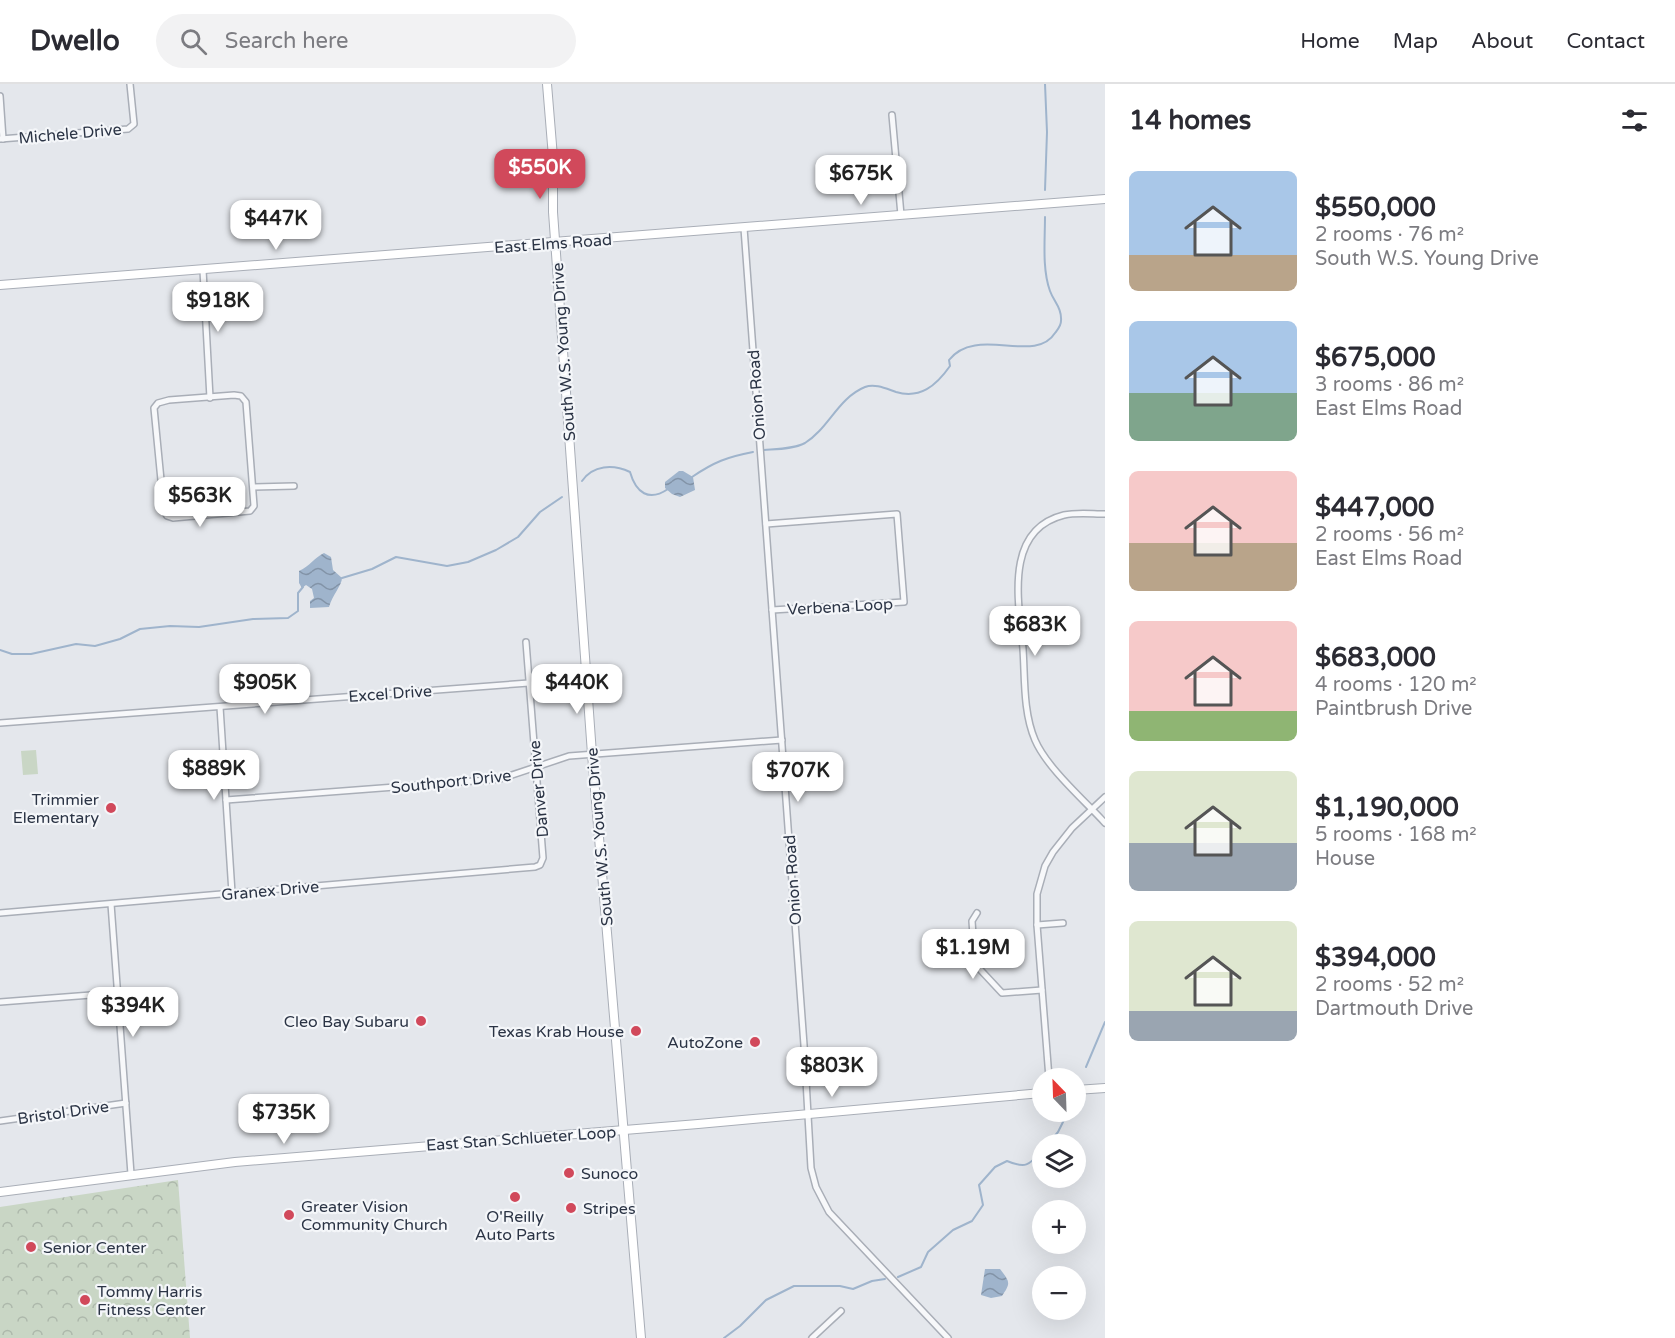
<!DOCTYPE html>
<meta charset="utf-8">
<style>
:root{--surface:#fff;--page:#f2f2f3;--text:#2b2b33;--muted:#7c7c81;--line:#e1e1e2;--accent:#d1495b}
body{margin:0;font-family:"Varela Round",sans-serif;background:var(--page);color:var(--text);height:100vh;display:flex;flex-direction:column;font-size:22px;white-space:nowrap}
*{box-sizing:border-box;margin:0}
p{font-size:20px;color:var(--muted)}
.icon{flex:none;width:33px;height:33px;fill:none;stroke:currentColor;stroke-width:2;stroke-linecap:round;stroke-linejoin:round}
.map{position:relative;flex:1;overflow:hidden}
.drawer{display:flex;flex-direction:column;background:var(--surface);width:570px}
.drawer>*{flex:none}
.needle{width:39px;rotate:337deg}
.tools{position:absolute;left:1032px;top:984px;display:grid;gap:12px}
.tools a{display:grid;place-items:center;width:54px;height:54px;border-radius:50%;background:var(--surface);box-shadow:0 6px 24px #0002;font-size:30px}
.price{position:absolute;translate:-50% -51px;padding:0 14px;border-radius:12px;background:#fff;color:#222;font-size:20px;line-height:39px;filter:drop-shadow(0 2px 3px #0008)}
.price::after{content:'';position:absolute;left:50%;top:36px;width:18px;height:14px;margin-left:-9px;background:inherit;clip-path:polygon(0 0,100% 0,50% 100%)}
.price.active{background:var(--accent);color:#fff}
ul{padding:0;list-style:none}
li{display:flex;align-items:center;gap:18px;height:150px;padding:0 24px}
li span{display:grid;place-items:center;flex:none;width:168px;height:120px;border-radius:9px;color:#555}
li>.icon{margin-inline-start:auto}
span .icon{width:72px;height:72px;fill:#fffc;stroke-width:1}
li b{font-size:26px}
h2{display:flex;justify-content:space-between;align-items:center;height:72px;padding:0 24px;font-size:26px}
header{display:flex;align-items:center;gap:36px;box-sizing:border-box;height:84px;padding:0 30px;background:var(--surface);border-bottom:2px solid var(--line)}
header strong{font-size:28px}
nav{display:flex;gap:33px;margin-inline-start:auto;font-size:21px}
.search{width:420px;height:54px;background:var(--page);display:flex;align-items:center;gap:15px;box-sizing:border-box;padding:0 21px;border-radius:33px;color:var(--muted);font-size:22px}
main{display:flex;flex:1;min-height:0}
.map>svg:first-child{display:block}
.park{fill:url(#park-crowns)}
.pitch{fill:#c9d6c5}
.water{fill:url(#water-waves)}
.lines{fill:none;stroke-linecap:round;stroke-linejoin:round}
.stream{stroke:#9fb4cc;stroke-width:2}
.street-casing{stroke:#a9aeb7;stroke-width:8}
.secondary-casing{stroke:#a9aeb7;stroke-width:10}
.street{stroke:#f7f8fa;stroke-width:5}
.secondary{stroke:#fff;stroke-width:8}
.poi-dot{fill:#d1495b;stroke:#f4f6f9;stroke-width:2}
.labels{text-anchor:middle;stroke-width:4.5;stroke-linejoin:round;paint-order:stroke}
.street-label{font-size:16px;fill:#2b3445;stroke:#f4f6f9}
.poi-label{font-size:16px;fill:#2b3445;stroke:#f4f6f9;text-anchor:start}
</style>
<header>
<strong>Dwello</strong>
<div class="search"><svg class="icon" aria-label="search" viewBox="0 0 24 24"><circle cx="10" cy="10" r="6"/><path d="M15 15l6 6"/></svg>Search here</div>
<nav><a>Home</a><a>Map</a><a>About</a><a>Contact</a></nav>
</header>
<main>
<div class="map">
<svg width="1105" height="1254" viewBox="0 0 1105 1254">
<defs>
<pattern id="park-crowns" width="20" height="18" patternUnits="userSpaceOnUse" patternTransform="scale(1.5)"><rect width="20" height="18" fill="#c9d6c5"/><path d="M2 6a3 3 0 1 1 6 0M12 15a3 3 0 1 1 6 0" fill="none" stroke="#adb8ab"/></pattern>
<pattern id="water-waves" width="16" height="10" patternUnits="userSpaceOnUse" patternTransform="scale(1.5)"><rect width="16" height="10" fill="#9fb4cc"/><path d="M0 5q4-4 8 0t8 0" fill="none" stroke="#8293a7"/></pattern>
</defs>
<rect width="100%" height="100%" fill="#e4e7ec"/>
<!-- park -->
<polygon class="park" points="178,1096 190,1254 0,1254 0,1123"/>
<!-- pitch -->
<polygon class="pitch" points="36,666 38,690 23,691 21,667"/>
<!-- water -->
<g class="water">
<polygon points="679,387 683,387 693,393 695,406 680,413 672,410 665,404 665,398"/>
<path d="M324 469 331 473 333 486 342 494C342 501 332 512 329 523L310 524V517L314 514 312 505 306 501 302 504 299 499V487C310 482 314 474 324 469Z"/>
<path d="M985 1185H1000C1010 1198 1011 1199 1002 1212L991 1214 981 1211Z"/>
</g>
<g class="lines">
<!-- stream -->
<g class="stream">
<polyline points="1045,0 1047,48 1045,106"/>
<path d="M764 366C777 365 794 365 805 359 829 344 838 314 865 303 875 299 887 305 896 308 920 315 936 302 950 282L949 276C976 241 1035 281 1055 249 1058 245 1061 242 1061 237 1062 224 1054 218 1050 207 1042 185 1045 156 1045 133"/>
<path d="M692 393C714 378 727 373 753 368"/>
<path d="M582 397C593 381 613 380 630 388 636 409 649 418 668 405"/>
<polyline points="342,494 372,485 396,473 447,482 468,478 496,466 518,453 540,428 562,413"/>
<polyline points="0,566 12,570 31,570 76,560 95,562 120,555 140,545 170,542 199,543 253,535 288,534 298,527 298,509 303,503"/>
<polyline points="1086,983 1105,938"/>
<polyline points="1048,1060 1058,1048 1068,1028"/>
<path d="M898 1193 921 1183 928 1168 953 1146 972 1137 983 1121 979 1101 995 1083 1007 1077C1026 1085 1029 1081 1042 1067"/>
<polyline points="724,1254 740,1242 766,1216 794,1202 840,1202 853,1205 872,1197 885,1195"/>
</g>
<defs>
<g id="street">
<polyline points="0,12 3,55"/>
<polyline points="892,31 901,131"/>
<polyline points="0,55 128,45 134,40 130,0"/>
<polyline points="744,144 804,961 811,1084 816,1103 829,1128 948,1254"/>
<polyline points="203,186 210,314"/>
<polygon points="234,311 241,312 246,318 254,422 250,427 173,434 167,432 164,427 154,324 158,319 169,316"/>
<polyline points="254,403 294,402"/>
<path d="M1105 430C1092 430 1077 428 1064 431 1003 446 1019 520 1023 565 1025 594 1023 628 1035 656 1047 684 1084 716 1105 739"/>
<polyline points="766,440 897,430 904,518 772,526"/>
<polyline points="220,623 232,809"/>
<polyline points="0,639 529,599"/>
<polyline points="226,716 500,695 569,672 782,656"/>
<polyline points="111,820 131,1090"/>
<polyline points="0,829 535,783 540,781 543,774 526,558"/>
<polyline points="977,829 972,837 975,880 1002,909 1042,906"/>
<polyline points="1037,841 1063,839"/>
<polyline points="0,918 117,909"/>
<polyline points="1049,994 1037,841 1037,810 1045,782 1053,768 1072,744 1105,713"/>
<polyline points="0,1037 126,1019"/>
<polyline points="812,1254 841,1227"/>
</g>
<g id="secondary">
<polyline points="547,0 553,73 553,128 592,670 641,1254"/>
<polyline points="0,201 1105,115"/>
<polyline points="1076,1006 1105,1004"/>
<polyline points="0,1108 235,1078 698,1040 1042,1009"/>
</g>
</defs>
<!-- street casing -->
<use href="#street" class="street-casing"/>
<!-- secondary casing -->
<use href="#secondary" class="secondary-casing"/>
<!-- street -->
<use href="#street" class="street"/>
<!-- secondary -->
<use href="#secondary" class="secondary"/>
</g>
<!-- markers -->
<g class="poi-dot">
<circle cx="111" cy="724" r="6"/>
<circle cx="421" cy="937" r="6"/>
<circle cx="636" cy="947" r="6"/>
<circle cx="755" cy="958" r="6"/>
<circle cx="569" cy="1089" r="6"/>
<circle cx="515" cy="1113" r="6"/>
<circle cx="571" cy="1124" r="6"/>
<circle cx="289" cy="1131" r="6"/>
<circle cx="31" cy="1163" r="6"/>
<circle cx="85" cy="1216" r="6"/>
</g>
<g class="labels">
<!-- street labels -->
<g class="street-label">
<text transform="translate(70 49) rotate(-5)" y="6">Michele Drive</text>
<text transform="translate(553 159) rotate(-4)" y="6">East Elms Road</text>
<text transform="translate(563 268) rotate(-94)" y="6">South W.S. Young Drive</text>
<text transform="translate(756 311) rotate(-94)" y="6">Onion Road</text>
<text transform="translate(840 522) rotate(-3)" y="6">Verbena Loop</text>
<text transform="translate(390 609) rotate(-4)" y="6">Excel Drive</text>
<text transform="translate(451 697) rotate(-6)" y="6">Southport Drive</text>
<text transform="translate(538 705) rotate(-95)" y="6">Danver Drive</text>
<text transform="translate(599 753) rotate(-95)" y="6">South W.S. Young Drive</text>
<text transform="translate(792 796) rotate(-94)" y="6">Onion Road</text>
<text transform="translate(270 806) rotate(-5)" y="6">Granex Drive</text>
<text transform="translate(63 1028) rotate(-8)" y="6">Bristol Drive</text>
<text transform="translate(521 1054) rotate(-4)" y="6">East Stan Schlueter Loop</text>
</g>
<!-- poi labels -->
<g class="poi-label">
<text x="99" y="721" text-anchor="end">Trimmier<tspan x="99" dy="18">Elementary</tspan></text>
<text x="409" y="943" text-anchor="end">Cleo Bay Subaru</text>
<text x="624" y="953" text-anchor="end">Texas Krab House</text>
<text x="743" y="964" text-anchor="end">AutoZone</text>
<text x="581" y="1095">Sunoco</text>
<text x="301" y="1128">Greater Vision<tspan x="301" dy="18">Community Church</tspan></text>
<text x="583" y="1130">Stripes</text>
<text x="515" y="1138" text-anchor="middle">O'Reilly<tspan x="515" dy="18">Auto Parts</tspan></text>
<text x="43" y="1169">Senior Center</text>
<text x="97" y="1213">Tommy Harris<tspan x="97" dy="18">Fitness Center</tspan></text>
</g>
</g>
</svg>
<div class="tools">
<a><svg class="needle" viewBox="-14 -14 28 28"><path d="M0-13l5 13h-10z" fill="#e53935"/><path d="M0 13l5-13h-10z" fill="#7c7c81"/></svg></a>
<a><svg class="icon" aria-label="layers" viewBox="0 0 24 24"><path d="M12 4l9 5-9 5-9-5zM3 14l9 5 9-5"/></svg></a>
<a>+</a>
<a>−</a>
</div>
<b class="price active" style="left:540px;top:116px">$550K</b>
<b class="price" style="left:861px;top:122px">$675K</b>
<b class="price" style="left:276px;top:167px">$447K</b>
<b class="price" style="left:218px;top:249px">$918K</b>
<b class="price" style="left:200px;top:444px">$563K</b>
<b class="price" style="left:1035px;top:573px">$683K</b>
<b class="price" style="left:265px;top:631px">$905K</b>
<b class="price" style="left:577px;top:631px">$440K</b>
<b class="price" style="left:214px;top:717px">$889K</b>
<b class="price" style="left:798px;top:719px">$707K</b>
<b class="price" style="left:973px;top:896px">$1.19M</b>
<b class="price" style="left:133px;top:954px">$394K</b>
<b class="price" style="left:832px;top:1014px">$803K</b>
<b class="price" style="left:284px;top:1061px">$735K</b>
</div>
<section class="drawer">
<h2>14 homes<svg class="icon" aria-label="filters" viewBox="0 0 24 24"><path d="M4 7h16M4 17h16"/><circle cx="9" cy="7" r="2"/><circle cx="15" cy="17" r="2"/></svg></h2>
<ul>
<li><span style="background:linear-gradient(#a9c7e8 70%,#b9a48a 0)"><svg class="icon" aria-label="home" viewBox="0 0 24 24"><path d="M3 11l9-7 9 7M6 9v11h12V9"/></svg></span><div><b>$550,000</b><p>2 rooms · 76 m²</p><p>South W.S. Young Drive</p></div></li>
<li><span style="background:linear-gradient(#a9c7e8 60%,#7fa58c 0)"><svg class="icon" aria-label="home" viewBox="0 0 24 24"><path d="M3 11l9-7 9 7M6 9v11h12V9"/></svg></span><div><b>$675,000</b><p>3 rooms · 86 m²</p><p>East Elms Road</p></div></li>
<li><span style="background:linear-gradient(#f6c9c9 60%,#b9a48a 0)"><svg class="icon" aria-label="home" viewBox="0 0 24 24"><path d="M3 11l9-7 9 7M6 9v11h12V9"/></svg></span><div><b>$447,000</b><p>2 rooms · 56 m²</p><p>East Elms Road</p></div></li>
<li><span style="background:linear-gradient(#f6c9c9 75%,#8fb573 0)"><svg class="icon" aria-label="home" viewBox="0 0 24 24"><path d="M3 11l9-7 9 7M6 9v11h12V9"/></svg></span><div><b>$683,000</b><p>4 rooms · 120 m²</p><p>Paintbrush Drive</p></div></li>
<li><span style="background:linear-gradient(#dfe7d0 60%,#9aa5b1 0)"><svg class="icon" aria-label="home" viewBox="0 0 24 24"><path d="M3 11l9-7 9 7M6 9v11h12V9"/></svg></span><div><b>$1,190,000</b><p>5 rooms · 168 m²</p><p>House</p></div></li>
<li><span style="background:linear-gradient(#dfe7d0 75%,#9aa5b1 0)"><svg class="icon" aria-label="home" viewBox="0 0 24 24"><path d="M3 11l9-7 9 7M6 9v11h12V9"/></svg></span><div><b>$394,000</b><p>2 rooms · 52 m²</p><p>Dartmouth Drive</p></div></li>
</ul>
</section>
</main>
